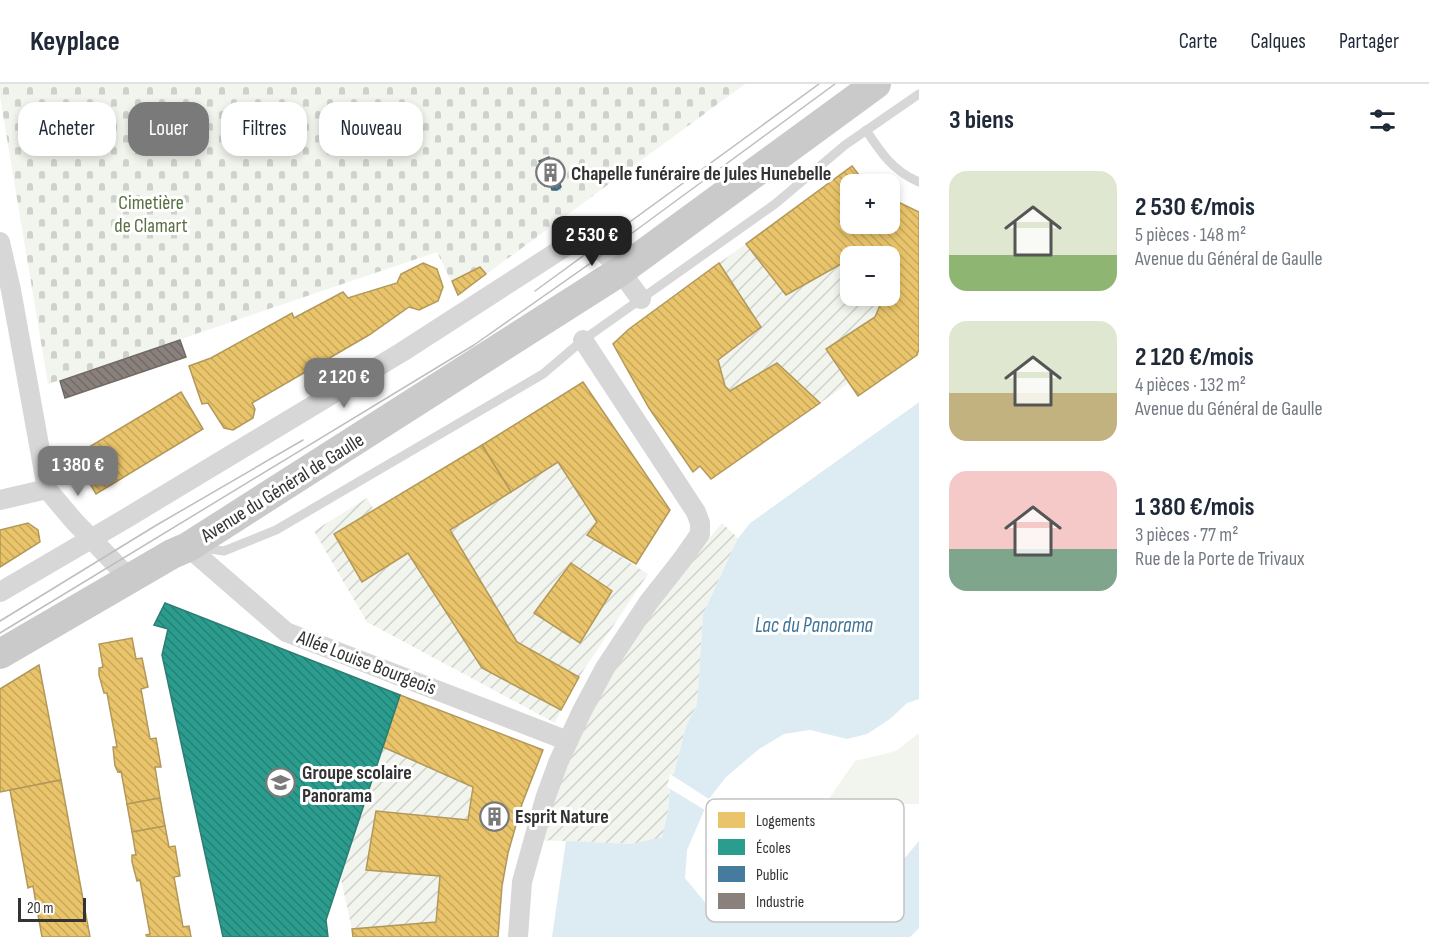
<!DOCTYPE html>
<html lang="fr">
<meta charset="utf-8">
<style>
:root{--surface:#fff;--page:#f2f2f3;--text:#1f2937;--muted:#747a83;--line:#e0e1e3;--accent:#7a7a7a}
body{margin:0;font-family:"Sofia Sans Condensed",sans-serif;background:var(--page);color:var(--text);height:100vh;display:flex;flex-direction:column;font-size:22px;white-space:nowrap}
*{box-sizing:border-box;margin:0}
p{font-size:20px;color:var(--muted)}
.icon{flex:none;width:33px;height:33px;fill:none;stroke:currentColor;stroke-width:2;stroke-linecap:round;stroke-linejoin:round}
.map{position:relative;flex:1;overflow:hidden}
.drawer{display:flex;flex-direction:column;background:var(--surface);width:510px}
.drawer>*{flex:none}
.hud{position:absolute;left:18px;top:18px;width:570px;height:54px;display:flex;gap:12px}
.tools{position:absolute;left:840px;top:90px;display:grid;gap:12px}
.tools a{display:grid;place-items:center;width:60px;height:60px;border-radius:12px;background:var(--surface);box-shadow:0 3px 9px #0003;font-size:30px}
.scale{position:absolute;left:18px;bottom:15px;width:68px;box-sizing:border-box;padding-left:6px;border:3px solid #333;border-top:0;font-size:16px;line-height:21px;white-space:nowrap;color:#333;-webkit-text-stroke:4px #fff;paint-order:stroke}
.price{position:absolute;translate:-50% -51px;padding:0 14px;border-radius:12px;background:var(--accent);color:#fff;font-size:20px;line-height:39px;filter:drop-shadow(0 2px 3px #0008)}
.price::after{content:'';position:absolute;left:50%;top:36px;width:18px;height:14px;margin-left:-9px;background:inherit;clip-path:polygon(0 0,100% 0,50% 100%)}
.price.selected{background:#222;color:#fff}
ul{padding:0;list-style:none}
li{display:flex;align-items:center;gap:18px;height:150px;padding:0 30px}
li span{display:grid;place-items:center;flex:none;width:168px;height:120px;border-radius:18px;color:#555}
li>.icon{margin-inline-start:auto}
span .icon{width:72px;height:72px;fill:#fffc;stroke-width:1}
li b{font-size:26px}
h2{display:flex;justify-content:space-between;align-items:center;height:72px;padding:0 30px;font-size:26px}
.tag{padding:0 21px;border-radius:18px;background:var(--surface);box-shadow:0 3px 9px #0003;font-size:21px;line-height:54px}
.tag.selected{background:var(--accent);color:#fff}
header{display:flex;align-items:center;gap:36px;box-sizing:border-box;height:84px;padding:0 30px;background:var(--surface);border-bottom:2px solid var(--line)}
header strong{font-size:28px}
nav{display:flex;gap:33px;margin-inline-start:auto;font-size:21px}
main{display:flex;flex:1;min-height:0}
.map>svg:first-child{display:block}
.green{fill:#f1f5ed}
.cemetery{fill:url(#cemetery-stones)}
.garden{fill:url(#garden-furrows)}
.water{fill:#ddebf3}
.pier{fill:#fff}
.homes{fill:url(#homes-back-hatch);stroke:#b2985a;stroke-width:1.5}
.schools{fill:url(#schools-back-hatch);stroke:#2d7d73;stroke-width:1.5}
.public{fill:url(#public-back-hatch);stroke:#40657d;stroke-width:1.5}
.industry{fill:url(#industry-back-hatch);stroke:#706a66;stroke-width:1.5}
.lines{fill:none;stroke-linecap:round;stroke-linejoin:round}
.lane{stroke:#d7d7d7;stroke-width:9}
.street{stroke:#d7d7d7;stroke-width:20}
.primary{stroke:#cacaca;stroke-width:30}
.tram{stroke:#bebebe;stroke-width:1.5}
.labels{text-anchor:middle;stroke-width:6;stroke-linejoin:round;paint-order:stroke}
.poi-label{font-size:20px;font-weight:bold;fill:#333;stroke:#fff;text-anchor:start}
.park-label{font-size:20px;fill:#56703f;stroke:#fff}
.street-label{font-size:20px;fill:#333;stroke:#fff}
.water-label{font-size:21px;font-style:italic;fill:#3f7597;stroke:#fff}
.key{fill:#fff;stroke:#c2c2c2;stroke-width:1.5}
.key-label{font-size:16px;fill:#333}
</style>
<header>
<strong>Keyplace</strong>
<nav><a>Carte</a><a>Calques</a><a>Partager</a></nav>
</header>
<main>
<div class="map">
<svg width="919" height="853" viewBox="0 0 919 853">
<defs>
<pattern id="cemetery-stones" width="16" height="16" patternUnits="userSpaceOnUse" patternTransform="scale(1.5)"><rect width="16" height="16" fill="#f1f5ed"/><path d="M2 7V4a2 2 0 0 1 4 0v3zM10 15v-3a2 2 0 0 1 4 0v3z" fill="#cfd2cc"/></pattern>
<pattern id="garden-furrows" width="10" height="10" patternUnits="userSpaceOnUse" patternTransform="scale(1.5)"><rect width="10" height="10" fill="#f1f5ed"/><path d="M-1 1l2-2M0 10L10 0M9 11l2-2" fill="none" stroke="#cfd2cc"/></pattern>
<pattern id="homes-back-hatch" width="6" height="6" patternUnits="userSpaceOnUse" patternTransform="scale(1.5)"><rect width="6" height="6" fill="#e9c46a"/><path d="M-1 5l2 2M0 0l6 6M5-1l2 2" fill="none" stroke="#c8a95c"/></pattern>
<pattern id="schools-back-hatch" width="6" height="6" patternUnits="userSpaceOnUse" patternTransform="scale(1.5)"><rect width="6" height="6" fill="#2a9d8f"/><path d="M-1 5l2 2M0 0l6 6M5-1l2 2" fill="none" stroke="#258175"/></pattern>
<pattern id="public-back-hatch" width="6" height="6" patternUnits="userSpaceOnUse" patternTransform="scale(1.5)"><rect width="6" height="6" fill="#457b9d"/><path d="M-1 5l2 2M0 0l6 6M5-1l2 2" fill="none" stroke="#3a6581"/></pattern>
<pattern id="industry-back-hatch" width="6" height="6" patternUnits="userSpaceOnUse" patternTransform="scale(1.5)"><rect width="6" height="6" fill="#8a817c"/><path d="M-1 5l2 2M0 0l6 6M5-1l2 2" fill="none" stroke="#716a66"/></pattern>
</defs>
<rect width="100%" height="100%" fill="#fff"/>
<!-- green -->
<polygon class="green" points="919,649 919,720 893,720 870,733 848,742 826,745 815,735 855,677 896,667"/>
<!-- cemetery -->
<polygon class="cemetery" points="0,0 745,0 458,211 437,168 48,300 0,13"/>
<!-- garden -->
<g class="garden">
<polygon points="746,160 786,211 850,175 850,212 884,212 875,233 826,265 849,299 820,319 777,279 730,307 725,302 718,276 761,243 719,179"/>
<polygon points="558,378 597,438 587,451 648,490 579,593 517,558 450,446"/>
<polygon points="367,414 374,426 334,450 362,498 408,469 482,584 561,626 555,639 367,538 314,447"/>
<path d="M722 439 738 454 703 530 697 620 686 642 670 705 668 727 662 754 632 760 540 756C550 726 558 693 571 664 609 582 664 508 722 439Z"/>
<polygon points="383,663 473,703 468,736 376,727 366,786 440,792 436,838 352,845 340,791"/>
</g>
<!-- water -->
<polygon class="water" points="919,318 919,615 907,619 890,635 867,650 847,655 810,646 784,650 759,665 726,693 709,715 687,766 685,794 708,822 731,834 786,821 823,816 893,788 919,757 919,844 910,853 552,853 566,757 632,760 662,753 668,727 670,705 686,642 697,620 703,530 738,454 750,439"/>
<!-- pier -->
<g class="pier">
<polygon points="919,315 919,318 750,439 738,454 735,452 748,437"/>
<polygon points="670,690 712,717 708,728 667,703"/>
</g>
<!-- homes -->
<g class="homes">
<polygon points="852,82 866,100 850,100 850,140 890,140 890,114 919,128 919,265 917,271 858,312 826,265 875,233 884,212 890,212 890,197 895,182 890,180 890,172 865,172 859,170 850,172 850,175 786,211 746,160"/>
<polygon points="423,179 437,185 443,203 438,217 419,226 409,223 369,251 252,319 255,325 253,334 233,346 224,344 208,319 202,320 189,282 211,274 292,229 294,234 343,208 348,214 397,199 401,190"/>
<polygon points="719,179 761,243 718,276 725,302 730,307 777,279 820,319 711,395 700,382 693,388 649,324 613,260 629,245"/>
<polygon points="480,183 486,190 458,211 452,197"/>
<polygon points="583,298 670,426 636,480 587,451 597,438 558,378 511,408 482,361"/>
<polygon points="181,308 203,345 96,410 74,372"/>
<polygon points="482,361 511,408 450,446 517,558 579,593 561,626 482,584 408,469 362,498 334,450"/>
<polygon points="28,439 38,446 40,458 0,483 0,446"/>
<polygon points="571,479 612,507 580,559 534,529"/>
<polygon points="132,554 136,575 142,574 148,603 141,605 150,655 156,654 161,683 155,683 160,714 127,720 121,687 118,688 115,682 113,663 117,663 107,609 104,609 99,591 99,584 103,583 99,560"/>
<polygon points="39,581 61,696 0,708 0,605"/>
<polygon points="400,611 543,666 522,720 508,769 502,802 498,853 353,853 352,845 436,838 440,792 366,786 376,727 468,736 473,703 383,663"/>
<polygon points="61,696 90,853 42,853 33,802 28,804 10,706"/>
<polygon points="160,714 165,742 132,748 127,720"/>
<polygon points="165,742 169,763 175,762 180,792 174,793 183,843 189,842 191,853 147,853 146,851 150,850 140,796 137,797 132,778 132,771 136,771 132,748"/>
</g>
<!-- schools -->
<polygon class="schools" points="165,519 400,611 326,836 328,853 223,853 162,571 168,545 154,541"/>
<!-- public -->
<polygon class="public" points="549,73 551,78 556,76 563,95 559,97 561,103 557,106 552,106 550,100 545,102 537,84 542,82 539,77"/>
<!-- industry -->
<polygon class="industry" points="180,256 186,273 65,314 60,297"/>
<g class="lines">
<!-- lane -->
<g class="lane">
<path d="M866 46C881 69 893 87 919 98"/>
<polyline points="202,464 224,467 276,446 543,290 583,256 775,120 845,61 919,10"/>
</g>
<!-- street -->
<g class="street">
<polyline points="0,158 11,206 47,405"/>
<polyline points="0,416 47,405 74,437 130,495"/>
<polyline points="188,463 286,548 568,657"/>
<path d="M0 508 130 432 402 268 574 157C605 156 623 193 641 215"/>
<polyline points="518,853 522,798 545,715 558,679 582,627 605,584 648,519 681,477 700,450 700,439 696,428 583,256"/>
</g>
<!-- primary -->
<polyline class="primary" points="0,570 172,470 188,463 619,188 876,0"/>
<!-- tram -->
<g class="tram">
<polyline points="535,207 819,0"/>
<polyline points="0,537 155,442 303,356"/>
<polyline points="0,549 474,261 605,169 835,0"/>
</g>
</g>
<!-- icons -->
<defs>
<symbol id="building-ring" viewBox="-11 -11 22 22"><circle r="9.5" fill="#fff" stroke="#7a7a7a" stroke-width="1.5"/><path d="M-4-6H4V6H1V3H-1V6H-4ZM-2.5-4.3h1.7v1.8h-1.7ZM.8-4.3h1.7v1.8H.8ZM-2.5-1h1.7V.8h-1.7ZM.8-1h1.7V.8H.8Z" fill="#7a7a7a"/></symbol>
<symbol id="school-ring" viewBox="-11 -11 22 22"><circle r="9.5" fill="#fff" stroke="#7a7a7a" stroke-width="1.5"/><path d="M0-5L7-2L0 1L-7-2ZM-4 1L0 2.5L4 1V4Q0 6-4 4Z" fill="#7a7a7a"/></symbol>
</defs>
<g fill-rule="evenodd">
<use href="#building-ring" x="534" y="72" width="33" height="33"/>
<use href="#school-ring" x="264" y="682" width="33" height="33"/>
<use href="#building-ring" x="478" y="716" width="33" height="33"/>
</g>
<g class="labels">
<!-- poi labels -->
<g class="poi-label">
<text x="571" y="96">Chapelle funéraire de Jules Hunebelle</text>
<text x="302" y="695">Groupe scolaire<tspan x="302" dy="23">Panorama</tspan></text>
<text x="515" y="739">Esprit Nature</text>
</g>
<!-- park labels -->
<g class="park-label">
<text x="151" y="125">Cimetière<tspan x="151" dy="23">de Clamart</tspan></text>
</g>
<!-- street labels -->
<g class="street-label">
<text transform="translate(282 403) rotate(-32)" y="7">Avenue du Général de Gaulle</text>
<text transform="translate(367 578) rotate(21)" y="7">Allée Louise Bourgeois</text>
</g>
<!-- water labels -->
<g class="water-label">
<text x="814" y="548">Lac du Panorama</text>
</g>
</g>
<!-- legend -->
<rect x="706" y="715" width="198" height="123" rx="9" class="key"/>
<rect x="718" y="728" width="27" height="16" fill="#e9c46a"/>
<rect x="718" y="755" width="27" height="16" fill="#2a9d8f"/>
<rect x="718" y="782" width="27" height="16" fill="#457b9d"/>
<rect x="718" y="809" width="27" height="16" fill="#8a817c"/>
<g class="key-label">
<text x="756" y="742">Logements</text>
<text x="756" y="769">Écoles</text>
<text x="756" y="796">Public</text>
<text x="756" y="823">Industrie</text>
</g>
</svg>
<div class="tools">
<a>+</a>
<a>−</a>
</div>
<div class="scale">20 m</div>
<b class="price selected" style="left:592px;top:183px">2 530 €</b>
<b class="price" style="left:344px;top:325px">2 120 €</b>
<b class="price" style="left:78px;top:413px">1 380 €</b>
<div class="hud">
<a class="tag">Acheter</a>
<a class="tag selected">Louer</a>
<a class="tag">Filtres</a>
<a class="tag">Nouveau</a>
</div>
</div>
<section class="drawer">
<h2>3 biens<svg class="icon" aria-label="filters" viewBox="0 0 24 24"><path d="M4 7h16M4 17h16"/><circle cx="9" cy="7" r="2"/><circle cx="15" cy="17" r="2"/></svg></h2>
<ul>
<li><span style="background:linear-gradient(#dfe7d0 70%,#8fb573 0)"><svg class="icon" aria-label="home" viewBox="0 0 24 24"><path d="M3 11l9-7 9 7M6 9v11h12V9"/></svg></span><div><b>2 530 €/mois</b><p>5 pièces · 148 m²</p><p>Avenue du Général de Gaulle</p></div></li>
<li><span style="background:linear-gradient(#dfe7d0 60%,#c2b280 0)"><svg class="icon" aria-label="home" viewBox="0 0 24 24"><path d="M3 11l9-7 9 7M6 9v11h12V9"/></svg></span><div><b>2 120 €/mois</b><p>4 pièces · 132 m²</p><p>Avenue du Général de Gaulle</p></div></li>
<li><span style="background:linear-gradient(#f6c9c9 65%,#7fa58c 0)"><svg class="icon" aria-label="home" viewBox="0 0 24 24"><path d="M3 11l9-7 9 7M6 9v11h12V9"/></svg></span><div><b>1 380 €/mois</b><p>3 pièces · 77 m²</p><p>Rue de la Porte de Trivaux</p></div></li>
</ul>
</section>
</main>
